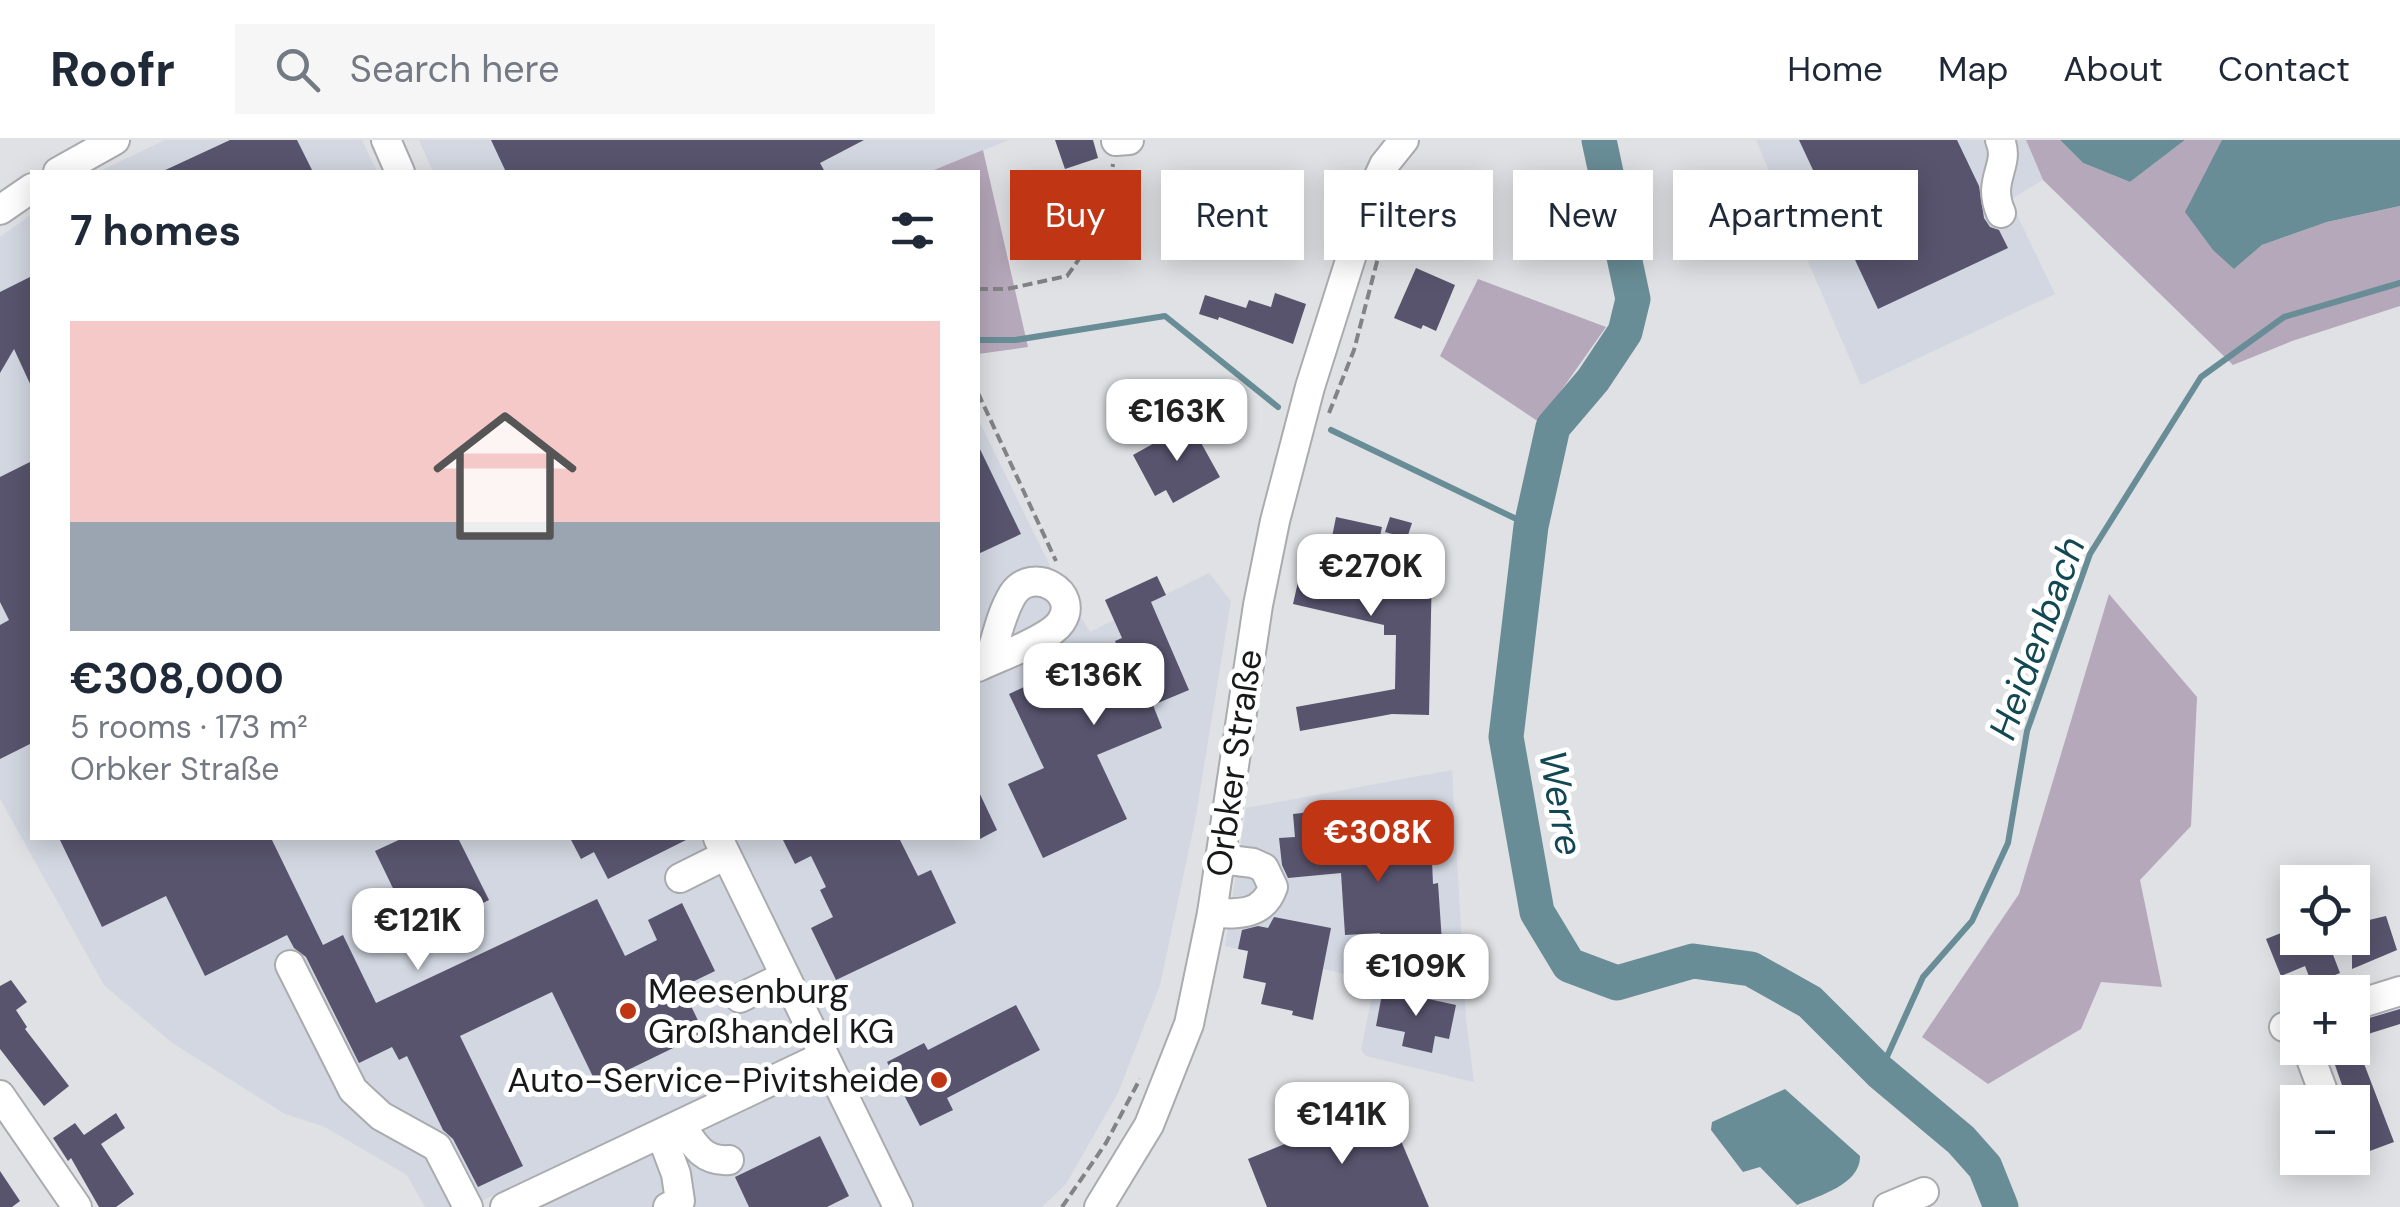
<!DOCTYPE html>
<meta charset="utf-8">
<style>
:root{--surface:#fff;--page:#f6f6f7;--text:#1f2937;--muted:#747a83;--line:#e0e1e3;--accent:#c03615}
body{margin:0;font-family:"DM Sans",sans-serif;background:var(--page);color:var(--text);height:100vh;display:flex;flex-direction:column;font-size:38px;white-space:nowrap}
*{box-sizing:border-box;margin:0}
p{font-size:32px;color:var(--muted)}
.icon{flex:none;width:55px;height:55px;fill:none;stroke:currentColor;stroke-width:2;stroke-linecap:round;stroke-linejoin:round}
.map{position:relative;flex:1;overflow:hidden}
.details{position:absolute;left:30px;top:30px;width:950px;height:670px;display:flex;flex-direction:column;background:var(--surface);border-radius:0px;box-shadow:0 5px 25px #0003}
.details>*{flex:none}
.guide{position:absolute;left:1010px;top:30px;width:950px;height:90px;display:flex;gap:20px}
.fabs{position:absolute;left:2280px;top:725px;display:grid;gap:20px}
.fabs a{display:grid;place-items:center;width:90px;height:90px;border-radius:0px;background:var(--surface);box-shadow:0 5px 25px #0003;font-size:50px}
.price{position:absolute;translate:-50% -85px;padding:0 22px;border-radius:20px;background:#fff;color:#222;font-size:32px;line-height:65px;filter:drop-shadow(0 2px 5px #0008)}
.price::after{content:'';position:absolute;left:50%;top:60px;width:30px;height:22px;margin-left:-15px;background:inherit;clip-path:polygon(0 0,100% 0,50% 100%)}
.price.active{background:var(--accent);color:#fff}
ul{padding:0;list-style:none}
li{display:grid;align-content:center;gap:20px;height:530px;padding:0 40px}
li+li{border-top:2px solid var(--line)}
li span{display:grid;place-items:center;height:310px;border-radius:0px;color:#555}
li>.icon{margin-inline-start:auto}
span .icon{width:180px;height:180px;fill:#fffc;stroke-width:1}
li b{font-size:42px}
h2{display:flex;justify-content:space-between;align-items:center;height:120px;padding:0 40px;font-size:42px}
.tag{padding:0 35px;border-radius:0px;background:var(--surface);box-shadow:0 5px 25px #0003;font-size:35px;line-height:90px}
.tag.active{background:var(--accent);color:#fff}
header{display:flex;align-items:center;gap:60px;box-sizing:border-box;height:140px;padding:0 50px;background:var(--surface);border-bottom:2px solid var(--line)}
header strong{font-size:48px}
nav{display:flex;gap:55px;margin-inline-start:auto;font-size:35px}
.search{width:700px;height:90px;background:var(--page);display:flex;align-items:center;gap:25px;box-sizing:border-box;padding:0 35px;border-radius:0px;color:var(--muted);font-size:38px}
.map>svg:first-child{display:block}
.built{fill:#d2d7e1}
.green{fill:#b5a8ba}
.water{fill:#698d96}
.lines{fill:none;stroke-linecap:round;stroke-linejoin:round}
.stream{stroke:#698d96;stroke-width:6}
.river{stroke:#698d96;stroke-width:35}
.building{fill:#58546e}
.minor-casing{stroke:#aaabae;stroke-width:32}
.path{stroke:#828385;stroke-width:4;stroke-dasharray:10 5;stroke-linecap:butt}
.minor{stroke:#fff;stroke-width:28}
.poi-dot{fill:#c03615;stroke:#fff;stroke-width:4}
.labels{text-anchor:middle;stroke-width:10;stroke-linejoin:round;paint-order:stroke}
.street-label{font-size:35px;fill:#171819;stroke:#fff}
.poi-label{font-size:35px;fill:#171819;stroke:#fff;text-anchor:start}
.water-label{font-size:38px;font-style:italic;fill:#114853;stroke:#fff}
</style>
<header>
<strong>Roofr</strong>
<div class="search"><svg class="icon" aria-label="search" viewBox="0 0 24 24"><circle cx="10" cy="10" r="6"/><path d="M15 15l6 6"/></svg>Search here</div>
<nav><a>Home</a><a>Map</a><a>About</a><a>Contact</a></nav>
</header>
<div class="map">
<svg width="2400" height="1067" viewBox="0 0 2400 1067">
<rect width="100%" height="100%" fill="#dfe1e4"/>
<!-- built -->
<g class="built">
<polygon points="165,0 362,0 377,32 98,32"/>
<polygon points="419,0 1009,0 929,32 433,32"/>
<polygon points="1756,0 2026,0 2043,40 2010,60 2055,154 1861,245"/>
<polygon points="32,74 32,698 978,698 978,279 1052,430 1090,492 1209,433 1231,461 1195,681 1160,845 1118,953 1066,1044 1042,1067 532,1067 521,1042 469,1067 425,1067 407,1035 325,987 285,974 171,902 104,845 0,659 0,97"/>
<polygon points="1452,630 1466,879 1474,942 1366,916 1361,910 1375,841 1225,806 1246,668"/>
</g>
<!-- green -->
<g class="green">
<polygon points="2026,0 2060,0 2083,23 2130,42 2185,0 2222,0 2234,129 2262,105 2327,82 2400,66 2400,166 2292,201 2233,225 2043,40"/>
<polygon points="983,10 1028,207 978,214 978,32 929,32"/>
<polygon points="1478,139 1606,187 1539,282 1440,216"/>
<polygon points="2109,454 2197,557 2191,686 2140,740 2162,847 2101,842 2081,889 1988,944 1922,897 2019,754"/>
</g>
<!-- water -->
<g class="water">
<polygon points="2060,0 2185,0 2130,42 2083,23"/>
<polygon points="2222,0 2400,0 2400,66 2327,82 2262,105 2234,129 2213,110 2185,72"/>
<path d="M1785 949 1860 1016C1861 1044 1819 1056 1797 1065L1760 1027 1743 1032 1711 990 1712 982Z"/>
</g>
<g class="lines">
<!-- stream -->
<g class="stream">
<polyline points="978,200 1015,200 1165,176 1278,267"/>
<polyline points="1331,290 1531,386"/>
<polyline points="1880,932 1923,837 1972,781 2008,703 2027,591 2090,414 2201,237 2284,177 2400,143"/>
</g>
<!-- river -->
<polyline class="river" points="1599,0 1633,159 1625,192 1593,240 1553,287 1531,386 1506,597 1537,772 1569,825 1617,843 1693,821 1751,829 1810,862 1880,932 1961,1000 1985,1027 2001,1067"/>
</g>
<!-- building -->
<g class="building">
<polygon points="230,0 297,0 313,32 161,32"/>
<polygon points="491,0 864,0 820,23 825,32 506,32"/>
<polygon points="1055,0 1093,0 1098,18 1065,29"/>
<polygon points="1799,0 1957,0 1979,46 1984,78 1990,87 1999,90 2008,108 1878,169"/>
<polygon points="1416,128 1455,145 1436,191 1423,185 1421,189 1394,178"/>
<polygon points="32,136 32,248 14,209 0,233 0,152"/>
<polygon points="1275,153 1306,164 1293,204 1219,177 1218,180 1199,174 1205,155 1246,168 1249,160 1271,167"/>
<polygon points="1190,283 1220,337 1173,363 1166,350 1155,356 1133,315"/>
<polygon points="978,305 1021,394 978,414"/>
<polygon points="32,321 32,603 0,619 0,485 9,480 0,462 0,337"/>
<polygon points="1336,377 1382,387 1374,424 1432,426 1429,575 1392,574 1300,591 1296,567 1395,549 1396,495 1384,495 1384,485 1293,464 1306,407 1329,412"/>
<polygon points="1390,377 1412,383 1407,398 1385,392"/>
<polygon points="1157,436 1166,455 1151,462 1189,550 1153,565 1162,588 1097,615 1127,679 1043,718 1008,644 1044,628 1009,554 1058,531 1072,562 1131,538 1115,501 1122,498 1105,460"/>
<polygon points="978,650 997,690 978,700"/>
<polygon points="1319,671 1321,693 1375,688 1374,680 1430,677 1433,744 1438,743 1444,832 1386,835 1388,829 1383,827 1380,793 1345,795 1341,733 1288,738 1282,725 1279,698 1295,697 1293,674"/>
<polygon points="59,698 271,698 323,805 343,795 376,863 597,759 625,816 657,800 648,780 682,763 715,831 682,847 704,893 597,945 552,852 460,896 523,1026 478,1047 453,999 443,990 407,916 399,920 392,907 359,923 306,817 294,808 287,795 205,836 166,756 102,787"/>
<polygon points="403,698 458,698 489,760 416,796 375,711"/>
<polygon points="570,698 690,698 608,739 594,712 581,719"/>
<polygon points="782,698 899,698 918,736 931,730 956,783 836,840 811,788 833,777 820,750 826,747 811,716 795,724"/>
<polygon points="2386,776 2397,810 2352,829 2352,784"/>
<polygon points="1274,777 1331,788 1313,880 1292,875 1293,871 1261,864 1266,843 1243,838 1248,811 1238,809 1242,790 1258,786 1268,788"/>
<polygon points="2294,788 2302,808 2327,799 2340,833 2312,844 2305,826 2281,836 2266,799"/>
<polygon points="11,840 27,862 16,870 27,887 25,889 69,946 44,966 0,909 0,846"/>
<polygon points="1383,849 1456,865 1449,899 1435,896 1432,913 1402,906 1405,892 1376,886"/>
<polygon points="1016,865 1040,910 947,958 953,970 920,986 887,922 924,903 928,910"/>
<polygon points="2400,869 2400,884 2352,899 2352,883"/>
<polygon points="2329,908 2358,908 2394,1002 2367,1012 2352,974 2352,962 2348,962"/>
<polygon points="1385,963 1429,1067 1267,1067 1248,1019"/>
<polygon points="116,973 125,988 101,1004 134,1054 116,1067 99,1067 71,1018 68,1021 53,998 75,983 84,995"/>
<polygon points="820,996 849,1056 827,1067 749,1067 735,1037"/>
<polygon points="0,1031 20,1061 12,1067 0,1067"/>
</g>
<g class="lines">
<defs>
<g id="minor">
<polyline points="386,0 400,32"/>
<path d="M2000 0C2011 26 1986 39 2001 73"/>
<polyline points="1116,1 1129,0"/>
<polyline points="58,32 115,0"/>
<polyline points="0,70 32,48"/>
<path d="M978 527C998 517 1049 500 1061 482 1081 452 1032 425 1013 454 1001 473 996 500 989 521"/>
<polyline points="718,698 898,1067"/>
<polyline points="680,738 726,715"/>
<path d="M1212 773C1238 774 1263 776 1273 747L1264 728 1253 723 1221 719"/>
<polyline points="290,825 353,950 381,976 437,1007 468,1067"/>
<polyline points="740,858 785,836"/>
<polyline points="2352,866 2400,851"/>
<polyline points="2284,887 2298,883"/>
<polyline points="2307,908 2327,962"/>
<polyline points="0,955 77,1067"/>
<path d="M681 985C694 1005 703 1022 729 1020"/>
<polyline points="661,994 676,1034 680,1061 668,1067"/>
<polyline points="505,1067 824,916"/>
<polyline points="1099,1067 1149,985 1189,884 1212,773 1258,465 1275,381 1310,247 1372,51 1384,25 1404,0"/>
<polyline points="1888,1067 1924,1052"/>
</g>
</defs>
<!-- minor casing -->
<use href="#minor" class="minor-casing"/>
<!-- path -->
<g class="path">
<path d="M978 149H1007L1067 136C1093 102 1107 66 1113 24"/>
<polyline points="978,253 1056,421"/>
<polyline points="1329,273 1354,210 1380,110"/>
<polyline points="1062,1067 1106,1003 1140,939"/>
</g>
<!-- minor -->
<use href="#minor" class="minor"/>
</g>
<!-- markers -->
<g class="poi-dot">
<circle cx="628" cy="871" r="10"/>
<circle cx="939" cy="940" r="10"/>
</g>
<g class="labels">
<!-- street labels -->
<g class="street-label">
<text transform="translate(1234 623) rotate(-82)" y="12">Orbker Straße</text>
</g>
<!-- poi labels -->
<g class="poi-label">
<text x="648" y="863">Meesenburg<tspan x="648" dy="40">Großhandel KG</tspan></text>
<text x="919" y="952" text-anchor="end">Auto-Service-Pivitsheide</text>
</g>
<!-- water labels -->
<g class="water-label">
<text transform="translate(2037 498) rotate(-70)" y="13">Heidenbach</text>
<text transform="translate(1561 663) rotate(80)" y="13">Werre</text>
</g>
</g>
</svg>
<div class="fabs">
<a><svg class="icon" aria-label="locate" viewBox="0 0 24 24"><circle cx="12" cy="12" r="6"/><path d="M12 2v4M12 18v4M2 12h4M18 12h4"/></svg></a>
<a>+</a>
<a>−</a>
</div>
<b class="price" style="left:1177px;top:324px">€163K</b>
<b class="price" style="left:1371px;top:479px">€270K</b>
<b class="price" style="left:1094px;top:588px">€136K</b>
<b class="price active" style="left:1378px;top:745px">€308K</b>
<b class="price" style="left:418px;top:833px">€121K</b>
<b class="price" style="left:1416px;top:879px">€109K</b>
<b class="price" style="left:1342px;top:1027px">€141K</b>
<div class="guide">
<a class="tag active">Buy</a>
<a class="tag">Rent</a>
<a class="tag">Filters</a>
<a class="tag">New</a>
<a class="tag">Apartment</a>
</div>
<section class="details">
<h2>7 homes<svg class="icon" aria-label="filters" viewBox="0 0 24 24"><path d="M4 7h16M4 17h16"/><circle cx="9" cy="7" r="2"/><circle cx="15" cy="17" r="2"/></svg></h2>
<ul>
<li><span style="background:linear-gradient(#f6c9c9 65%,#9aa5b1 0)"><svg class="icon" aria-label="home" viewBox="0 0 24 24"><path d="M3 11l9-7 9 7M6 9v11h12V9"/></svg></span><div><b>€308,000</b><p>5 rooms · 173 m²</p><p>Orbker Straße</p></div></li>
</ul>
</section>
</div>
